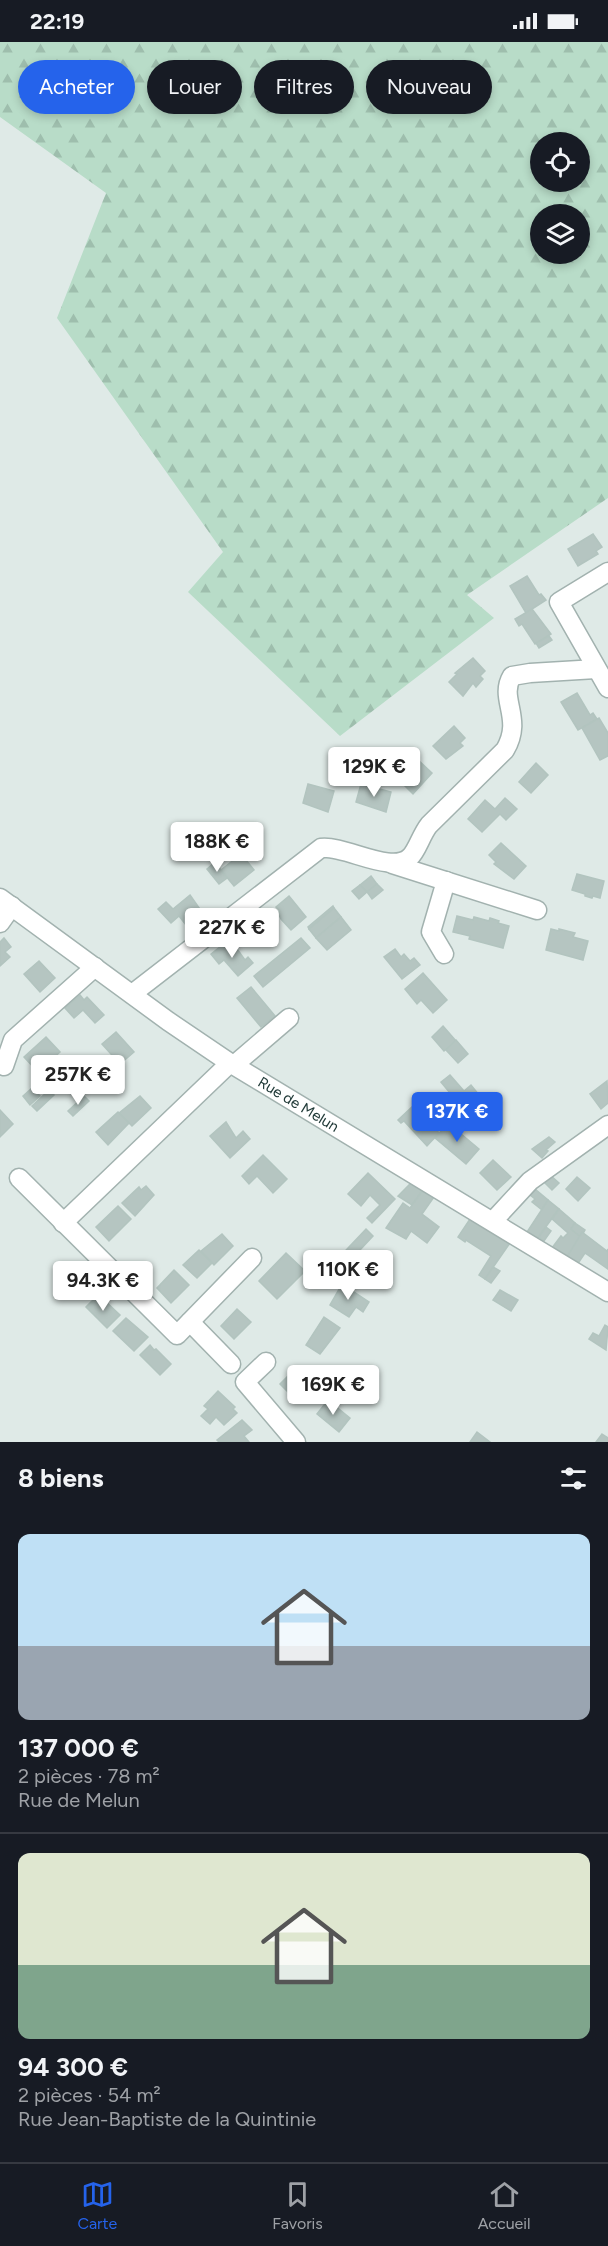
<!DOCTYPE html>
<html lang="fr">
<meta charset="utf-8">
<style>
:root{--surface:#171b24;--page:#242831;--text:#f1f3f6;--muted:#9ea1a6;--line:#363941;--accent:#2563eb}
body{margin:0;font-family:Figtree,sans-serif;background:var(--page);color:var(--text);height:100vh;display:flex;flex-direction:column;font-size:22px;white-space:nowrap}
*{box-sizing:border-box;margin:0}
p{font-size:20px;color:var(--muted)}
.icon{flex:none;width:33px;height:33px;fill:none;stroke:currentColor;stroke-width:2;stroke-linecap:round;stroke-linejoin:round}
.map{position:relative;height:1400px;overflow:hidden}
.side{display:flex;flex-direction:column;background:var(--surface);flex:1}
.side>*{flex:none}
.banner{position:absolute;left:18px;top:18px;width:573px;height:54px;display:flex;gap:12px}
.fabs{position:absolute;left:530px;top:90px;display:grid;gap:12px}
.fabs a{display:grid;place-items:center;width:60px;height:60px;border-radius:50%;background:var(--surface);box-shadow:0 3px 9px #0003;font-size:30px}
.price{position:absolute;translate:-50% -51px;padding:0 14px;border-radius:6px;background:#fff;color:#222;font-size:20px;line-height:39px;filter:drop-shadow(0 2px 3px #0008)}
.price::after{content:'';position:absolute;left:50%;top:36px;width:18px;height:14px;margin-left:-9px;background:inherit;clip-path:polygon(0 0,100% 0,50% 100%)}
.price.selected{background:var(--accent);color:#fff}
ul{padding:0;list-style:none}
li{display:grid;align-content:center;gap:12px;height:318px;padding:0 18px}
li+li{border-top:2px solid var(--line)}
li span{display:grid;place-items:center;height:186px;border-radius:12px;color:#555}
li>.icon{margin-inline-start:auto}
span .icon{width:108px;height:108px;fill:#fffc;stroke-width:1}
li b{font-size:26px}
h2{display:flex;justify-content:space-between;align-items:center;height:72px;padding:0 18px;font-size:26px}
.chip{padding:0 21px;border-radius:27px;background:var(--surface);box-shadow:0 3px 9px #0003;font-size:21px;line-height:54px}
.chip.selected{background:var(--accent);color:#fff}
.status{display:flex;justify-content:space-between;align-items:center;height:42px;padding:0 30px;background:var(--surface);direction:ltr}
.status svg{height:16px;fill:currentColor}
.menu{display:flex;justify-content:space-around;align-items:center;height:84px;border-top:2px solid var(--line);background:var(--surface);font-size:16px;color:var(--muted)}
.menu a{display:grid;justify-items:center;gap:3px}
.menu .selected{color:var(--accent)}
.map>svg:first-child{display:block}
.forest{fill:url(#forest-firs);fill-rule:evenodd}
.building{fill:#b5c5c1;stroke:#b2c4bf;stroke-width:1.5}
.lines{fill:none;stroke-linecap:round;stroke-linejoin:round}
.minor-casing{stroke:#a2b2af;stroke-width:21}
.minor{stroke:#fff;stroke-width:18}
.labels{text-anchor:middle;stroke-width:5;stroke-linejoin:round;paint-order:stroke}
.street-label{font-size:15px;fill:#213a38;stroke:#f0f7f5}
</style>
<div class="status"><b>22:19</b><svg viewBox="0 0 49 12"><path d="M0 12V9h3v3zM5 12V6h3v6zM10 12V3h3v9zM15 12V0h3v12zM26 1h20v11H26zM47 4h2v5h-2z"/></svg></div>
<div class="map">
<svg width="608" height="1400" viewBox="0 0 608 1400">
<defs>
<pattern id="forest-firs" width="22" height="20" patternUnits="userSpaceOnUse" patternTransform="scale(1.5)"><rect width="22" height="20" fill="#b8dcc8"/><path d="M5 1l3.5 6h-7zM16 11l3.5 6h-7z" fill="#9ebead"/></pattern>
</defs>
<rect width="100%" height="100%" fill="#dfeae7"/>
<!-- forest -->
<path class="forest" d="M0 0H608V456L467 553 494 576 340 694 188 550 223 510 57 276 106 151 0 75ZM540 100H579V140H540ZM540 172H579V212H540Z"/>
<!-- building -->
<g class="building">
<polygon points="593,492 602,505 596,509 598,512 578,524 568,507"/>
<polygon points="527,534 539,553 541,552 546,558 526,571 510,544"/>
<polygon points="532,567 551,592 535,602 522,582 519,584 515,577"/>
<polygon points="549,594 552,598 539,606 536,601"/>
<polygon points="473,616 485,629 480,634 483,637 476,645 473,641 463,654 449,640 457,632 455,631"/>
<polygon points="577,651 590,673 593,671 597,677 578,688 561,660"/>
<polygon points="599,676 608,691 608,714 600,718 582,686"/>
<polygon points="454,684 465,696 460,701 463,704 446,717 433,704"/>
<polygon points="417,717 432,731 413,752 398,737"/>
<polygon points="536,721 548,733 531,751 519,740"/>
<polygon points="308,742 334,749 328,770 303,761"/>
<polygon points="361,742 391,750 386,770 356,760"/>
<polygon points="505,756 517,767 506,778 500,772 482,790 468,777 485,758 495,767"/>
<polygon points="501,801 526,824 514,837 494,822 496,820 489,813"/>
<polygon points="241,812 254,828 234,844 221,828"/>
<polygon points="215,820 227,836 219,842 207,827"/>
<polygon points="577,832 604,839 600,856 593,854 592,856 585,854 585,852 572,848"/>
<polygon points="371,834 377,842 367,850 360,843"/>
<polygon points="377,842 383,848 372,857 367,850"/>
<polygon points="360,843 367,850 359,857 352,849"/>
<polygon points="190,853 202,870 186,883 179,874 171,881 158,867 166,860 173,867"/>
<polygon points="289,854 306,875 291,888 281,877 278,871 280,869 276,865"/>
<polygon points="333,864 334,866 309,887 308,885"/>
<polygon points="334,866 341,875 316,896 309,887"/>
<polygon points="457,874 473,878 474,875 489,879 490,876 499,879 498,881 509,884 503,906 469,897 470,894 453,890"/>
<polygon points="341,875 351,888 327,908 316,896"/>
<polygon points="551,887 559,889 559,887 575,891 573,895 588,899 583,918 546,908"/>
<polygon points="4,896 11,905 5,910 10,915 0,924 0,900"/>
<polygon points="301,896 310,906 263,945 254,934"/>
<polygon points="226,900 234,910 237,907 245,918 248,915 253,921 238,934 224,918 219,922 211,912"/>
<polygon points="395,907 401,915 404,912 410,919 414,916 420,923 402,937 384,915"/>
<polygon points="39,919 55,936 40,950 24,932"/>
<polygon points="423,931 447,958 433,971 421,958 417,962 405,947"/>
<polygon points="251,945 275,974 261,985 237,956"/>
<polygon points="80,953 84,958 87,955 104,973 95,981 83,968 74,976 65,966"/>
<polygon points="443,984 456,999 444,1009 432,995"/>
<polygon points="116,990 134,1010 120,1022 102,1002"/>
<polygon points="46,995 60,1010 38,1030 24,1015"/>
<polygon points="456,998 468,1012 458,1021 446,1008"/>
<polygon points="450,1033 464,1049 471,1043 479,1053 460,1070 452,1059 455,1057 441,1040"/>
<polygon points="607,1039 608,1061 601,1067 590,1052"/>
<polygon points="32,1046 40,1054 30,1063 23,1054"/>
<polygon points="49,1048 54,1053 37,1069 32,1064"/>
<polygon points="84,1054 89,1059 73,1074 68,1069"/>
<polygon points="140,1054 151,1066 132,1084 119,1071"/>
<polygon points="414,1063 439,1091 427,1104 404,1079 401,1081 398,1078"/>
<polygon points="0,1068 13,1082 0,1095"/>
<polygon points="118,1070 129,1081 108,1103 96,1090"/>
<polygon points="226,1080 236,1096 243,1089 250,1097 230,1116 210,1094"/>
<polygon points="448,1081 479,1107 466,1122 435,1096"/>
<polygon points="549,1095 555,1100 546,1108 548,1109 542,1116 532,1107"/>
<polygon points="263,1113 287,1137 273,1151 257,1134 249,1142 242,1134"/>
<polygon points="493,1118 511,1135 497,1148 480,1131"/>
<polygon points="368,1131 395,1157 372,1181 367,1176 380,1163 370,1153 361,1164 348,1152"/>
<polygon points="549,1132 559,1141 552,1148 543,1139"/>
<polygon points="577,1135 590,1146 578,1159 566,1147"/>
<polygon points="411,1141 423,1148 412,1163 398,1154"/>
<polygon points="146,1144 154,1153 135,1174 122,1161 139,1145 141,1148"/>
<polygon points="535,1147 548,1158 542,1168 532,1160 535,1157 530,1153"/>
<polygon points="423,1148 434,1155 422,1172 439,1185 427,1201 411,1189 406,1197 386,1186 403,1161 410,1166"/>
<polygon points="548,1158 559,1167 537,1197 527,1190"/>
<polygon points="118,1164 131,1177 109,1199 96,1185"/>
<polygon points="559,1167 575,1181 571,1187 581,1195 567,1215 556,1207 554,1208 552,1206 561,1194 563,1196 568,1191 552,1177"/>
<polygon points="470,1177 510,1201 485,1237 479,1233 491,1214 466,1198 465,1200 458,1195"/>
<polygon points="575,1181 585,1188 581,1195 571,1187"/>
<polygon points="546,1185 551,1189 544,1199 539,1195"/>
<polygon points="366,1187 373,1194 346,1223 348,1224 340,1233 331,1224"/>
<polygon points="582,1190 607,1209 608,1207 608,1227 585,1211 577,1223 567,1215"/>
<polygon points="222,1192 233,1204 214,1223 201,1209"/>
<polygon points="199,1208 212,1221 197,1236 183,1223"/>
<polygon points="286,1211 305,1229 277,1257 259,1239"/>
<polygon points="331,1224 338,1231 329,1241 321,1234"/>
<polygon points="493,1225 500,1229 491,1241 485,1237"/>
<polygon points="174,1228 189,1243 171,1261 157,1246"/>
<polygon points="342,1242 369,1260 363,1270 356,1265 349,1275 330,1263"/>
<polygon points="500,1248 518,1258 511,1269 493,1258"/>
<polygon points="97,1254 102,1258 103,1257 120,1273 107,1286 86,1265"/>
<polygon points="237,1267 251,1280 234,1297 221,1284"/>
<polygon points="324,1275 340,1286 320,1312 306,1303"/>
<polygon points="126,1276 148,1295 134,1309 113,1289"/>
<polygon points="605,1283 608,1285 606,1308 589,1297 593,1291 599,1294"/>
<polygon points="150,1303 154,1308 156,1307 171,1322 160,1333 140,1313"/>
<polygon points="295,1327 313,1344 300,1358 295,1353 293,1355 280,1342"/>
<polygon points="218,1349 235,1365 233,1367 237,1371 224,1383 216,1375 210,1382 201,1374 208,1367 204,1364"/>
<polygon points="328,1358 350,1376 339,1390 317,1372"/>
<polygon points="242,1378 252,1388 244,1394 249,1400 219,1400 217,1398"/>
<polygon points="477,1390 490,1400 470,1400"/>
<polygon points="602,1392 608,1396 608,1400 596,1400"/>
</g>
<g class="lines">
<defs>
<g id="minor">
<polyline points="608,530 559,560 608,646"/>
<polyline points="392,822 537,868"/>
<path id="s1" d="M0 856 168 979 230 1021 608 1250"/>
<polyline points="0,881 12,864"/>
<polyline points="444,912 431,890 446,839"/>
<path d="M132 952 321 806C345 803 392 833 410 815 417 809 421 793 429 783L505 708C524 676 498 657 512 634L530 631 596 627"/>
<polyline points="234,1023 289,976"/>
<polyline points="4,1024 13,998 95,925"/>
<polyline points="19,1136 177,1293 252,1216"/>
<polyline points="493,1179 530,1139 608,1083"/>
<polyline points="63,1181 230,1021"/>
<polyline points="190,1280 231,1322"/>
<polyline points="266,1320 245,1340 296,1400"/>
</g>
</defs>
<!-- minor casing -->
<use href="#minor" class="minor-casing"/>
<!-- minor -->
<use href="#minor" class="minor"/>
</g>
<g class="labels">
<!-- street labels -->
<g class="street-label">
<text dy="5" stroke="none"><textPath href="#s1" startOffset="363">Rue de Melun</textPath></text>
</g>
</g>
</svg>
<div class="fabs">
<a><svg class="icon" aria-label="locate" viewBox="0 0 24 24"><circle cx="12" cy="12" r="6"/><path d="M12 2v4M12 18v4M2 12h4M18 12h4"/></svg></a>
<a><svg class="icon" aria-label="layers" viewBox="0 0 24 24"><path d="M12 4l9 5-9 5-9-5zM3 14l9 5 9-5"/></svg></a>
</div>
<b class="price" style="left:374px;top:756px">129K €</b>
<b class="price" style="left:217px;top:831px">188K €</b>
<b class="price" style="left:232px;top:917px">227K €</b>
<b class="price" style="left:78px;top:1064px">257K €</b>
<b class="price selected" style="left:457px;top:1101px">137K €</b>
<b class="price" style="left:348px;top:1259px">110K €</b>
<b class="price" style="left:103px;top:1270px">94.3K €</b>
<b class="price" style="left:333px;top:1374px">169K €</b>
<div class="banner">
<a class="chip selected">Acheter</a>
<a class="chip">Louer</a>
<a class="chip">Filtres</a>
<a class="chip">Nouveau</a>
</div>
</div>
<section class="side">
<h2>8 biens<svg class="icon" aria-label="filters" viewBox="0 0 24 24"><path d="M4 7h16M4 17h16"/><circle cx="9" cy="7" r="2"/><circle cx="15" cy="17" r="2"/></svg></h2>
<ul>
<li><span style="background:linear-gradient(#bfe0f5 60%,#9aa5b1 0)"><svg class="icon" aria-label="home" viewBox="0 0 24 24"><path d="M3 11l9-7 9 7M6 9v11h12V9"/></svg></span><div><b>137 000 €</b><p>2 pièces · 78 m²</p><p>Rue de Melun</p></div></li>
<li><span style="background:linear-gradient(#dfe7d0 60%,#7fa58c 0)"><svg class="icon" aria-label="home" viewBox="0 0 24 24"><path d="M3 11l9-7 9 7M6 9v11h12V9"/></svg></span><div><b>94 300 €</b><p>2 pièces · 54 m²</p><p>Rue Jean-Baptiste de la Quintinie</p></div></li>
</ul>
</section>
<nav class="menu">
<a class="selected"><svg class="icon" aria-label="map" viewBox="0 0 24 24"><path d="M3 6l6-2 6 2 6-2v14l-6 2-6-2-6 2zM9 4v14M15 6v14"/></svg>Carte</a>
<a><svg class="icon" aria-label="saved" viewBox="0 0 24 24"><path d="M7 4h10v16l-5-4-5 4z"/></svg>Favoris</a>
<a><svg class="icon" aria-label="home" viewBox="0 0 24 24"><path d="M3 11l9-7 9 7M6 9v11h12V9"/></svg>Accueil</a>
</nav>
